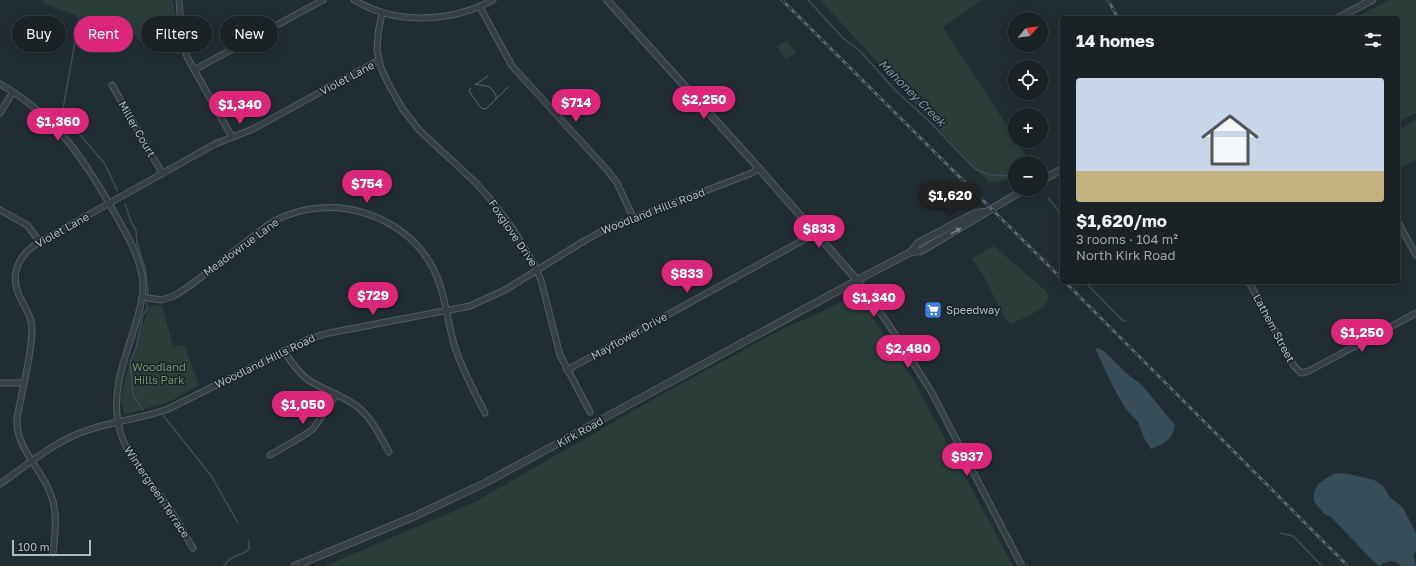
<!DOCTYPE html>
<meta charset="utf-8">
<style>
:root{--surface:#1a2226;--page:#232a2e;--text:#f1f3f6;--muted:#9fa4a7;--line:#383f43;--accent:#db2777}
body{margin:0;font-family:"Golos Text",sans-serif;background:var(--page);color:var(--text);height:100vh;display:flex;flex-direction:column;font-size:15px;white-space:nowrap}
*{box-sizing:border-box;margin:0}
p{font-size:13px;color:var(--muted)}
.icon{flex:none;width:22px;height:22px;fill:none;stroke:currentColor;stroke-width:2;stroke-linecap:round;stroke-linejoin:round}
.map{position:relative;flex:1;overflow:hidden}
.panel{position:absolute;left:1060px;top:16px;width:340px;height:268px;display:flex;flex-direction:column;background:var(--surface);border-radius:4px;box-shadow:0 2px 10px #0003,0 0 0 1px var(--line)}
.panel>*{flex:none}
.banner{position:absolute;left:12px;top:16px;width:380px;height:36px;display:flex;gap:8px}
.needle{width:26px;rotate:62deg}
.controls{position:absolute;left:1008px;top:12px;display:grid;gap:8px}
.controls a{display:grid;place-items:center;width:40px;height:40px;border-radius:50%;background:var(--surface);box-shadow:0 2px 10px #0003,0 0 0 1px var(--line);font-size:20px}
.scale{position:absolute;left:12px;bottom:10px;width:79px;box-sizing:border-box;padding-left:4px;border:2px solid #afbac1;border-top:0;font-size:11px;line-height:14px;white-space:nowrap;color:#afbac1;-webkit-text-stroke:3px #1a2428;paint-order:stroke}
.price{position:absolute;translate:-50% -34px;padding:0 9px;border-radius:14px;background:var(--accent);color:#fff;font-size:13px;line-height:26px;filter:drop-shadow(0 1px 2px #0008)}
.price::after{content:'';position:absolute;left:50%;top:24px;width:12px;height:9px;margin-left:-6px;background:inherit;clip-path:polygon(0 0,100% 0,50% 100%)}
.price.current{background:#222;color:#fff}
ul{padding:0;list-style:none}
li{display:grid;align-content:center;gap:8px;height:212px;padding:0 16px}
li+li{border-top:1px solid var(--line)}
li span{display:grid;place-items:center;height:124px;border-radius:4px;color:#555}
li>.icon{margin-inline-start:auto}
span .icon{width:72px;height:72px;fill:#fffc;stroke-width:1}
li b{font-size:17px}
h2{display:flex;justify-content:space-between;align-items:center;height:48px;padding:0 16px;font-size:17px}
.pill{padding:0 14px;border-radius:18px;background:var(--surface);box-shadow:0 2px 10px #0003,0 0 0 1px var(--line);font-size:14px;line-height:36px}
.pill.current{background:var(--accent);color:#fff}
.map>svg:first-child{display:block}
.green{fill:#2a3d38}
.water{fill:#374e58}
.lines{fill:none;stroke-linecap:round;stroke-linejoin:round}
.stream{stroke:#374e58;stroke-width:1.5}
.minor-casing{stroke:#525d62;stroke-width:7}
.tertiary-casing{stroke:#525d62;stroke-width:8}
.minor{stroke:#353f44;stroke-width:5}
.tertiary{stroke:#353f44;stroke-width:6}
.tram{stroke:#59666d;stroke-width:1}
.rail-casing{stroke:#59666d;stroke-width:3}
.rail{stroke:#1a2428;stroke-width:1.5;stroke-dasharray:4.5;stroke-linecap:butt}
.oneway{fill:#788389}
.labels{text-anchor:middle;stroke-width:3;stroke-linejoin:round;paint-order:stroke}
.street-label{font-size:11px;fill:#afbac1;stroke:#1a2428}
.poi-label{font-size:11px;fill:#afbac1;stroke:#1a2428;text-anchor:start}
.park-label{font-size:11px;fill:#729471;stroke:#1a2428}
.water-label{font-size:12px;font-style:italic;fill:#7393a1;stroke:#1a2428}
</style>
<div class="map">
<svg width="1416" height="566" viewBox="0 0 1416 566">
<rect width="100%" height="100%" fill="#222d33"/>
<!-- green -->
<g class="green">
<polygon points="42,0 173,0 177,28 142,44 127,25 97,34 80,22 75,15 43,3"/>
<polygon points="820,0 982,0 943,27 1031,163 1015,163 1015,178 989,183"/>
<polygon points="1390,0 1416,0 1416,113 1398,122 1398,18 1355,18"/>
<polygon points="787,40 796,53 786,59 777,47"/>
<polygon points="1416,120 1416,160 1398,169 1398,130"/>
<path d="M994 246 1046 291 1049 297C1048 309 1021 319 1011 324L1003 316 986 280 972 258Z"/>
<polygon points="850,299 857,299 869,306 873,318 913,379 1013,566 325,566 473,503 666,392 786,327 816,315 844,300"/>
<polygon points="162,305 173,347 184,345 199,385 171,401 124,415 121,398 127,371 149,307"/>
</g>
<!-- water -->
<g class="water">
<path d="M1097 348 1104 351 1126 373 1142 385 1175 425C1173 439 1164 444 1151 449L1145 440 1138 422 1126 409 1113 387 1096 350Z"/>
<path d="M1337 473 1349 474 1374 480 1383 486 1390 497 1403 508 1416 533V552L1413 554 1416 566H1402L1396 562 1389 561 1378 566 1331 517C1322 515 1320 507 1314 502 1312 485 1323 479 1337 473Z"/>
</g>
<g class="lines">
<!-- stream -->
<g class="stream">
<polyline points="808,0 843,38 861,52 895,90 928,120 975,169 990,175 1015,176"/>
<polyline points="77,31 63,109 81,136 105,164 117,190"/>
<polyline points="1048,198 1059,211 1062,228"/>
<polyline points="125,204 131,222 136,230 137,243 146,272 148,294"/>
<polyline points="1085,282 1122,320 1126,321"/>
<polyline points="143,410 133,395 130,362 136,348 143,315 147,309 147,303"/>
<polyline points="163,415 212,477 238,523"/>
<polyline points="1280,533 1293,536 1322,566"/>
<path d="M224 566C229 555 241 557 249 549V540"/>
</g>
<defs>
<g id="minor">
<polyline points="179,0 182,42 187,57 232,137"/>
<path d="M354 0C396 25 450 23 493 0"/>
<polyline points="480,7 512,66 608,171 617,183 633,217"/>
<polyline points="382,13 378,34 377,50 381,68 389,85 402,108 419,130 475,182 492,201 513,229 534,264 541,280 560,355 590,412"/>
<polyline points="194,70 323,0"/>
<path d="M0 84C58 117 86 162 118 219 131 242 147 270 142 298 135 339 110 380 118 422 124 458 153 484 173 514 180 525 186 537 193 548"/>
<polyline points="112,85 162,173"/>
<polyline points="0,113 13,92"/>
<polyline points="0,210 27,225 40,242"/>
<polyline points="1398,222 1416,255"/>
<polyline points="857,280 889,325 931,391 1022,566"/>
<polyline points="1249,282 1294,366 1301,373 1309,371 1416,313"/>
<path d="M142 297 161 300 174 296C199 281 222 260 246 242 256 234 265 226 276 220 331 192 404 213 433 268 445 292 447 319 454 344 461 368 474 391 485 413"/>
<path d="M284 351C291 362 299 374 310 381 326 391 345 396 359 408 373 420 380 436 389 452"/>
<polyline points="567,370 807,238 815,231"/>
<polyline points="0,383 23,383"/>
<polyline points="270,455 303,436 313,429 336,395"/>
<path d="M0 484C27 465 54 442 85 431 112 421 141 419 168 409L311 338 329 333 470 306 505 290 584 241 608 228 752 173 759 168"/>
<path d="M53 553C55 534 58 514 51 495 42 468 16 450 17 419 21 393 32 355 32 329 32 316 24 307 19 295 9 273 20 253 40 242L215 144 253 129 379 60"/>
</g>
<g id="tertiary">
<polyline points="607,0 755,164 857,280"/>
<polyline points="1338,18 1372,0"/>
<polyline points="1041,181 1062,169"/>
<polyline points="911,252 918,243 975,213 984,212"/>
<polyline points="295,566 413,517 485,483 865,276 911,252 921,251 1025,189"/>
</g>
</defs>
<!-- minor casing -->
<use href="#minor" class="minor-casing"/>
<!-- tertiary casing -->
<use href="#tertiary" class="tertiary-casing"/>
<!-- minor -->
<use href="#minor" class="minor"/>
<!-- tertiary -->
<use href="#tertiary" class="tertiary"/>
<!-- tram -->
<g class="tram">
<polyline points="476,84 490,87 496,95 496,99"/>
<polyline points="475,85 488,76"/>
<polyline points="471,88 469,91 481,108 486,109 508,87"/>
</g>
<defs>
<g id="rail">
<polyline points="782,0 1062,279"/>
<polyline points="1108,0 1118,18"/>
<polyline points="1065,282 1348,566"/>
</g>
</defs>
<!-- rail casing -->
<use href="#rail" class="rail-casing"/>
<!-- rail -->
<use href="#rail" class="rail"/>
</g>
<!-- one-way arrows -->
<defs><path id="oneway-solid" d="M-6-.8H1V-3.2L6.5 0L1 3.2V.8H-6Z"/></defs>
<use class="oneway" href="#oneway-solid" transform="translate(956 231) rotate(-29)"/>
<!-- icons -->
<defs>
<symbol id="supermarket-square" viewBox="-11 -11 22 22"><rect x="-9" y="-9" width="18" height="18" rx="4" fill="#3f7fe0" stroke="#1a2428"/><path d="M-6-5.5h2.5l.6 2H6L4.5 2H-2.5L-4.4-4H-6ZM-1.5 3.2a1.3 1.3 0 1 0 .1 0ZM3 3.2a1.3 1.3 0 1 0 .1 0Z" fill="#fff"/></symbol>
</defs>
<g fill-rule="evenodd">
<use href="#supermarket-square" x="923" y="300" width="20" height="20"/>
</g>
<g class="labels">
<!-- street labels -->
<g class="street-label">
<text transform="translate(347 78) rotate(-28)" y="4">Violet Lane</text>
<text transform="translate(137 129) rotate(60)" y="4">Miller Court</text>
<text transform="translate(653 211) rotate(-21)" y="4">Woodland Hills Road</text>
<text transform="translate(62 230) rotate(-29)" y="4">Violet Lane</text>
<text transform="translate(513 233) rotate(56)" y="4">Foxglove Drive</text>
<text transform="translate(241 247) rotate(-36)" y="4">Meadowrue Lane</text>
<text transform="translate(1274 328) rotate(62)" y="4">Lathem Street</text>
<text transform="translate(629 336) rotate(-29)" y="4">Mayflower Drive</text>
<text transform="translate(265 361) rotate(-26)" y="4">Woodland Hills Road</text>
<text transform="translate(580 432) rotate(-29)" y="4">Kirk Road</text>
<text transform="translate(157 492) rotate(56)" y="4">Wintergreen Terrace</text>
</g>
<!-- poi labels -->
<g class="poi-label">
<text x="946" y="314">Speedway</text>
</g>
<!-- park labels -->
<g class="park-label">
<text x="159" y="371">Woodland<tspan x="159" dy="13">Hills Park</tspan></text>
</g>
<!-- water labels -->
<g class="water-label">
<text transform="translate(912 93) rotate(45)" y="4">Mahoney Creek</text>
</g>
</g>
</svg>
<div class="controls">
<a><svg class="needle" viewBox="-14 -14 28 28"><path d="M0-13l5 13h-10z" fill="#e53935"/><path d="M0 13l5-13h-10z" fill="#9fa4a7"/></svg></a>
<a><svg class="icon" aria-label="locate" viewBox="0 0 24 24"><circle cx="12" cy="12" r="6"/><path d="M12 2v4M12 18v4M2 12h4M18 12h4"/></svg></a>
<a>+</a>
<a>−</a>
</div>
<div class="scale">100 m</div>
<b class="price" style="left:704px;top:120px">$2,250</b>
<b class="price" style="left:576px;top:123px">$714</b>
<b class="price" style="left:240px;top:125px">$1,340</b>
<b class="price" style="left:58px;top:142px">$1,360</b>
<b class="price" style="left:367px;top:204px">$754</b>
<b class="price current" style="left:950px;top:216px">$1,620</b>
<b class="price" style="left:819px;top:249px">$833</b>
<b class="price" style="left:687px;top:294px">$833</b>
<b class="price" style="left:373px;top:316px">$729</b>
<b class="price" style="left:874px;top:318px">$1,340</b>
<b class="price" style="left:1362px;top:353px">$1,250</b>
<b class="price" style="left:908px;top:369px">$2,480</b>
<b class="price" style="left:303px;top:425px">$1,050</b>
<b class="price" style="left:967px;top:477px">$937</b>
<div class="banner">
<a class="pill">Buy</a>
<a class="pill current">Rent</a>
<a class="pill">Filters</a>
<a class="pill">New</a>
</div>
<section class="panel">
<h2>14 homes<svg class="icon" aria-label="filters" viewBox="0 0 24 24"><path d="M4 7h16M4 17h16"/><circle cx="9" cy="7" r="2"/><circle cx="15" cy="17" r="2"/></svg></h2>
<ul>
<li><span style="background:linear-gradient(#c9d6e8 75%,#c2b280 0)"><svg class="icon" aria-label="home" viewBox="0 0 24 24"><path d="M3 11l9-7 9 7M6 9v11h12V9"/></svg></span><div><b>$1,620/mo</b><p>3 rooms · 104 m²</p><p>North Kirk Road</p></div></li>
</ul>
</section>
</div>
